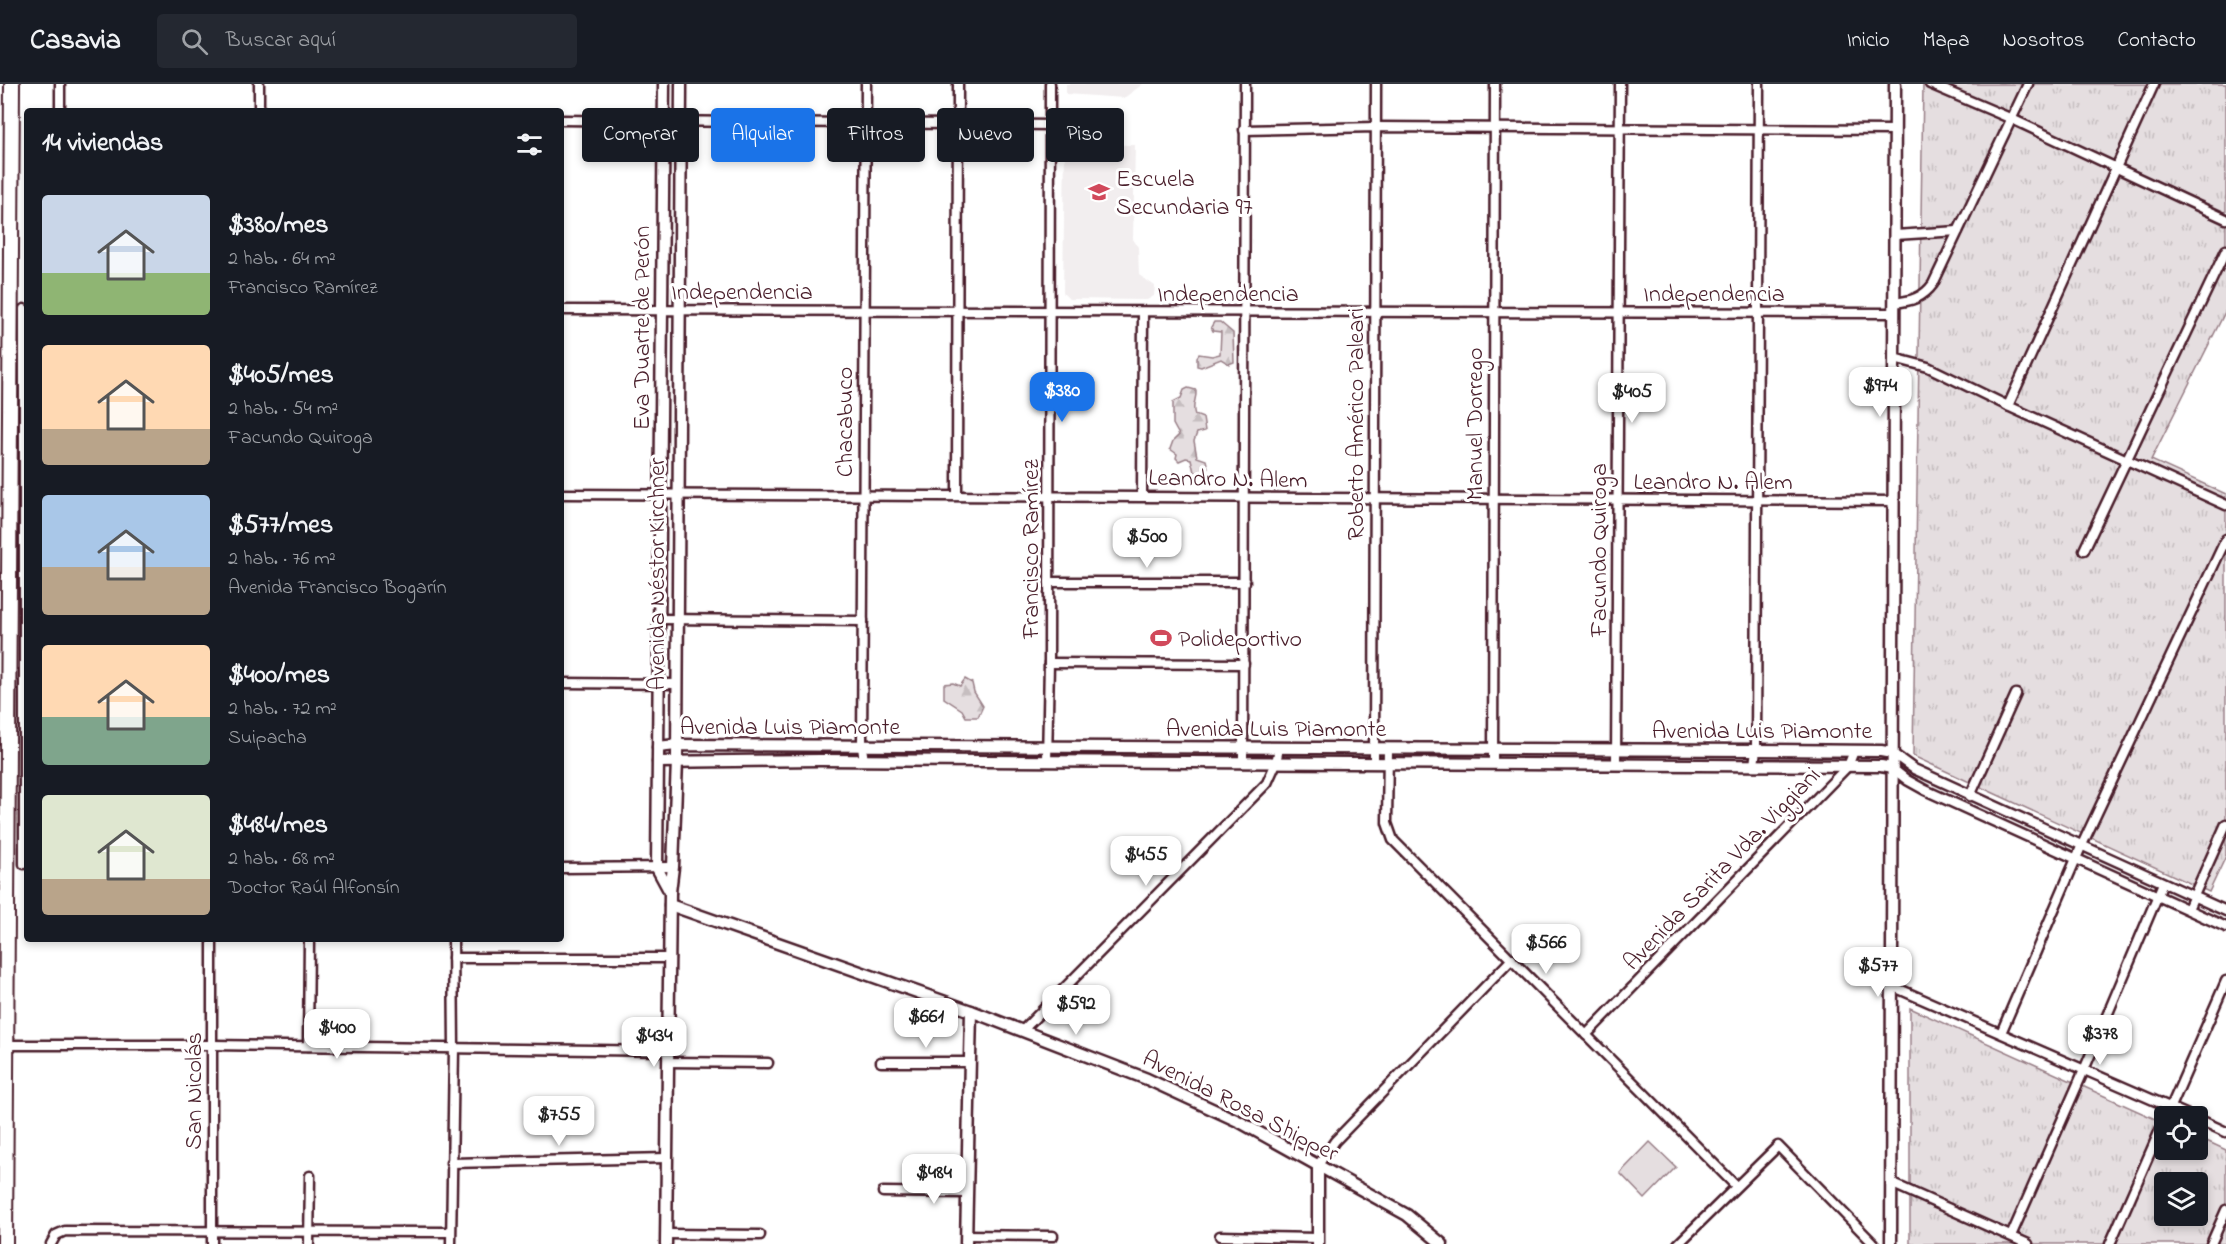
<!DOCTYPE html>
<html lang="es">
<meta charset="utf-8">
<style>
:root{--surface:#171b24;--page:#242831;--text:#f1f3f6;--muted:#9ea1a6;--line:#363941;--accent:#1a73e8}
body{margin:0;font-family:"Indie Flower",sans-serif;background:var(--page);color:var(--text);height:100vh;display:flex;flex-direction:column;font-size:22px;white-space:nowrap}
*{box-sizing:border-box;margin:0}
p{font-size:20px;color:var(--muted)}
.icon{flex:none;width:33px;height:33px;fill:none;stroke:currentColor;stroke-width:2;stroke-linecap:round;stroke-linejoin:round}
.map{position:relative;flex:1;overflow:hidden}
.drawer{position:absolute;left:24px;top:24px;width:540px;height:834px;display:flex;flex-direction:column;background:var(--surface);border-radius:6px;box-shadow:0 3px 9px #0003}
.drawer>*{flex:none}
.banner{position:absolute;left:582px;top:24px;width:570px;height:54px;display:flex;gap:12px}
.buttons{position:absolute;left:2154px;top:1022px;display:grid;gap:12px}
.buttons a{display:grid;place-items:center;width:54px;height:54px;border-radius:6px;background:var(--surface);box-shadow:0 3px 9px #0003;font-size:30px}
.price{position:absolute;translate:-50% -51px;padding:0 14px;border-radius:12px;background:#fff;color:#222;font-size:20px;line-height:39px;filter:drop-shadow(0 2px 3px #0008)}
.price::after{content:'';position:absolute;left:50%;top:36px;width:18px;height:14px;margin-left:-9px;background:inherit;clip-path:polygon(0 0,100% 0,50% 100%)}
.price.on{background:var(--accent);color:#fff}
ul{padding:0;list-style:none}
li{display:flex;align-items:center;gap:18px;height:150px;padding:0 18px}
li span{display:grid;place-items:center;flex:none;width:168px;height:120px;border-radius:6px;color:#555}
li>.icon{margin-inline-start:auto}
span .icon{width:72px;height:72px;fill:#fffc;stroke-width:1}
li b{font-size:26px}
h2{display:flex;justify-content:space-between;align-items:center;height:72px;padding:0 18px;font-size:26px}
.pill{padding:0 21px;border-radius:6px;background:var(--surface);box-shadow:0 3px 9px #0003;font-size:21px;line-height:54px}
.pill.on{background:var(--accent);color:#fff}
header{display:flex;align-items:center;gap:36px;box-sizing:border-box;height:84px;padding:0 30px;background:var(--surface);border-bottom:2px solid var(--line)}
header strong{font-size:28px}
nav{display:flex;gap:33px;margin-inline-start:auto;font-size:21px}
.search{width:420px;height:54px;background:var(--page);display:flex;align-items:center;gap:15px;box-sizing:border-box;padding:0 21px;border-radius:6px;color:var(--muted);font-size:22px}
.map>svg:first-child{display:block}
.built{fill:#f2eeef}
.grass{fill:url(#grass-tufts);stroke:#987e86;stroke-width:1.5;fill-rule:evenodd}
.forest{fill:url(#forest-firs);stroke:#987e86;stroke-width:1.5}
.garden{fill:#e5dee0;stroke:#987e86;stroke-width:1.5}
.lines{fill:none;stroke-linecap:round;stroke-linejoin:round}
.minor-casing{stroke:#4a1f2b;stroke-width:13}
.tertiary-casing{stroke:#4a1f2b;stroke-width:15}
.primary-casing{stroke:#4a1f2b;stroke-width:18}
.minor{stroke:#fff;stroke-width:8}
.tertiary{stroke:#fff;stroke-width:10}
.primary{stroke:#fff;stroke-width:14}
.labels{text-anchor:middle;stroke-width:6;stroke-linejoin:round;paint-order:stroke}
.poi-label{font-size:24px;fill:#4a1f2b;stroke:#fff;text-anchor:start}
.street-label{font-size:24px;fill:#4a1f2b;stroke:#fff}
</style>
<header>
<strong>Casavia</strong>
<div class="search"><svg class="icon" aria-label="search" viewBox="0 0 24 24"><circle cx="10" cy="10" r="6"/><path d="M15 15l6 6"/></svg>Buscar aquí</div>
<nav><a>Inicio</a><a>Mapa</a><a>Nosotros</a><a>Contacto</a></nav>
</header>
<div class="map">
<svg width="2226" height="1160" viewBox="0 0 2226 1160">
<defs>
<pattern id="grass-tufts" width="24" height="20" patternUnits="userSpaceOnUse" patternTransform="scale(1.5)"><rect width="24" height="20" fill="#e5dee0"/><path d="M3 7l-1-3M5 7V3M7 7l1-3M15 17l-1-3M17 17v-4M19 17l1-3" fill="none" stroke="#c6bec0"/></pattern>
<pattern id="forest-firs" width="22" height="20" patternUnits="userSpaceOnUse" patternTransform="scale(1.5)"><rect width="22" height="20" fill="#e5dee0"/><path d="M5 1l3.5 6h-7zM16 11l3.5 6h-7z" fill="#c6bec0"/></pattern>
</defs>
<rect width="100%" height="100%" fill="#fff"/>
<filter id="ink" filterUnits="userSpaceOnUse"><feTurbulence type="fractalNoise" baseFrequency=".0167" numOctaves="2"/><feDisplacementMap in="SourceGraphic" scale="12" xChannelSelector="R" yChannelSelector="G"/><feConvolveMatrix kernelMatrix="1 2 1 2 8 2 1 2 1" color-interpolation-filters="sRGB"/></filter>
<g filter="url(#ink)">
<!-- built -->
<g class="built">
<polygon points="1066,0 1143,0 1124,14 1066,10"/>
<polygon points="1065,60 1135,61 1133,155 1138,163 1139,191 1155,202 1154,212 1147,216 1069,215 1063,209"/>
</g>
<!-- grass -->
<g class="grass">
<polygon points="1923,0 2226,0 2226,226 2151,376 2226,410 2226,772 2209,808 1913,672"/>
<path d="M1910 924 2164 1039V1065H2198V1053L2226 1066V1160H1910ZM2164 1098H2198V1131H2164Z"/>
</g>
<!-- forest -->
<g class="forest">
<polygon points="1214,238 1220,238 1233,249 1234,278 1229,280 1221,275 1201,283 1197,282 1197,273 1199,270 1212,272 1220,270 1221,248 1213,247 1211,243"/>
<path d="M1188 304 1196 306C1197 316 1191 321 1195 331L1203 334 1205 347 1197 349 1194 357 1197 373 1206 376 1208 384 1202 389 1194 388 1191 375 1186 374 1179 377 1176 374 1177 370 1170 365 1173 357 1179 351 1173 340V318L1181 314 1184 306Z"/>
<polygon points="965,595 972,599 974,608 983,622 978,633 966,633 962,626 944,614 944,600 953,599 960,602"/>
</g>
<!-- garden -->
<polygon class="garden" points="1650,1058 1676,1083 1645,1115 1620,1089"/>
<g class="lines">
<defs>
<g id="minor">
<polyline points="1930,0 2012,35 2226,135"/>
<polyline points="60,27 60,0"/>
<polyline points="259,27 259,0"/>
<polyline points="561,36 1050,41"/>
<polyline points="1244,46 1376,43 1895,46"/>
<polyline points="1895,151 1958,147"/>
<path d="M1894 219C1911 217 1923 214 1933 200L2028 0"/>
<polyline points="561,226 1894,229"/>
<polyline points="1894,274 1928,283 2008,322 2226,421"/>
<polyline points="2008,322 2154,0"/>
<path d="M561 410C1005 411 1449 416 1894 417"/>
<polyline points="957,411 958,0"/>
<polyline points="1142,412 1143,228"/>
<polyline points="2084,466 2226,166"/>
<polyline points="1049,498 1245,498"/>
<polyline points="660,535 863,537"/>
<polyline points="1049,579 1244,580"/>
<polyline points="561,599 676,600"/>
<polyline points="1388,665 1387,739 1393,756 1736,1102"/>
<polyline points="1892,669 1914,685 2226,827"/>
<polyline points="864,677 862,663 866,0"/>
<polyline points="1047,677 1049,579 1050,0"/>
<polyline points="1243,678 1245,0"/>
<polyline points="1374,679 1376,0"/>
<polyline points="1493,680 1495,0"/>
<polyline points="1616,680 1620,0"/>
<polyline points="1754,681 1756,666 1759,0"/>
<polyline points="1892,684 1907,696 1925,706 2226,843"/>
<polyline points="1970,712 2016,610"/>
<polyline points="24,780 24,225"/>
<polyline points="561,784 673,783"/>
<polyline points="2188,825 2226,740"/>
<polyline points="212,855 212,1160"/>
<polyline points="453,874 670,874"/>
<polyline points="1892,902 2190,1032"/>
<polyline points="1022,947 1267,699 1276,679 1279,664"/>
<polyline points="2001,949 2081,763 2226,455"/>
<polyline points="1586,951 1848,682 1854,667"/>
<polyline points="6,961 213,961 669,967"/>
<polyline points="308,962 309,855"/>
<polyline points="668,978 768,979"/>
<polyline points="881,978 970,978"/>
<polyline points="2167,1032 2226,897"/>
<polyline points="2198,1035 2226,1048"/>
<polyline points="451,1079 667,1074"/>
<polyline points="1318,1081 1335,1057 1512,875"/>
<polyline points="1891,1099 2028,1160"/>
<polyline points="883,1108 967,1109"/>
<polyline points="666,1150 760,1151"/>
<polyline points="966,1151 1053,1152"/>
<polyline points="1220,1152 1318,1154"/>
<polyline points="2011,1152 2084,986 2163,799"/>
<polyline points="51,1160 56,1151 65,1147 450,1148"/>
<polyline points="309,1160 310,1092"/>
<polyline points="451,1160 454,964 453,855"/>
<polyline points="1678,1160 1778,1062 1874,1160"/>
<polyline points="2110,1160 2164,1037"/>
<polyline points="2211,1160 2226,1126"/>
</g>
<g id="tertiary">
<polyline points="664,0 657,784 670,808"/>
<polyline points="658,663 676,661 1756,666 1881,667 1892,669"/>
<polyline points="658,678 820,676 1881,682 1892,684"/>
<polyline points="670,821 971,927 1147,995 1240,1038 1407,1131 1442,1160"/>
<polyline points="1318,1081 1318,1160"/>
<polyline points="666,1160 670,808 673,783 677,677 681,0"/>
<polyline points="966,1160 971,927"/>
<polyline points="1891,1160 1895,0"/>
</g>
<polyline id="primary" points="5,1160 12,0"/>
</defs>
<!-- minor casing -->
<use href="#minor" class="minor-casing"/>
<!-- tertiary casing -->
<use href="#tertiary" class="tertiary-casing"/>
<!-- primary casing -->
<use href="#primary" class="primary-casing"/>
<!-- minor -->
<use href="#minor" class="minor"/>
<!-- tertiary -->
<use href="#tertiary" class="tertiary"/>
<!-- primary -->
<use href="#primary" class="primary"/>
</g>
</g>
<!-- icons -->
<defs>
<symbol id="school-bare" viewBox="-9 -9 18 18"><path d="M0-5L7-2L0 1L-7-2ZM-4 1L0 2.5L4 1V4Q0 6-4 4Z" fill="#d1495b" stroke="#fff" stroke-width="2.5" paint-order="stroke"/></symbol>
<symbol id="stadium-bare" viewBox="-9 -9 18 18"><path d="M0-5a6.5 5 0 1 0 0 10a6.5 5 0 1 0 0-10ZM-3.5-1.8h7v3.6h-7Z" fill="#d1495b" stroke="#fff" stroke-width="2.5" paint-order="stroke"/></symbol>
</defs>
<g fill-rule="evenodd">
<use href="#school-bare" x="1084" y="93" width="30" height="30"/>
<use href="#stadium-bare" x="1146" y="539" width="30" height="30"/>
</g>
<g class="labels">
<!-- poi labels -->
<g class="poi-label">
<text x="1116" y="102">Escuela<tspan x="1116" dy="28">Secundaria 97</tspan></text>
<text x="1178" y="562">Polideportivo</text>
</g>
<!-- street labels -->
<g class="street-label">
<text x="742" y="215">Independencia</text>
<text x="1228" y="217">Independencia</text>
<text x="1714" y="217">Independencia</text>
<text transform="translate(641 244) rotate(-90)" y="8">Eva Duarte de Perón</text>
<text transform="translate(844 338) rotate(-90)" y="8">Chacabuco</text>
<text transform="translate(1355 340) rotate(-90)" y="8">Roberto Américo Paleari</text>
<text transform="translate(1474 340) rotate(-90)" y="8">Manuel Dorrego</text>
<text transform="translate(1228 394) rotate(1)" y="8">Leandro N. Alem</text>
<text x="1713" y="405">Leandro N. Alem</text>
<text transform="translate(1030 465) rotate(-90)" y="8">Francisco Ramírez</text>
<text transform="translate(1598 466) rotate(-90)" y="8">Facundo Quiroga</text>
<text transform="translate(656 490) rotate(-90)" y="8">Avenida Néstor Kirchner</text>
<text x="790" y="650">Avenida Luis Piamonte</text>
<text x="1276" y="652">Avenida Luis Piamonte</text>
<text x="1762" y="654">Avenida Luis Piamonte</text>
<text transform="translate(1721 784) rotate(-46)" y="8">Avenida Sarita Vda. Viggiani</text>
<text transform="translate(193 1007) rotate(-90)" y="8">San Nicolás</text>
<text transform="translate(1241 1021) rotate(27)" y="8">Avenida Rosa Shipper</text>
</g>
</g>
</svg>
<div class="buttons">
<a><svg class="icon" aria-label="locate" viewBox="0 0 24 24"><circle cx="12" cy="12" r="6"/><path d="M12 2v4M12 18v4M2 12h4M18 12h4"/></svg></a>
<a><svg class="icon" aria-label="layers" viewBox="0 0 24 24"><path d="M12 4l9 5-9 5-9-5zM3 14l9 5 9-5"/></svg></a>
</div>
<b class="price" style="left:1880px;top:334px">$974</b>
<b class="price on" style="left:1062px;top:339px">$380</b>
<b class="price" style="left:1632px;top:340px">$405</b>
<b class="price" style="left:1147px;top:485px">$500</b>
<b class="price" style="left:1146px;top:803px">$455</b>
<b class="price" style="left:1546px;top:891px">$566</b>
<b class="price" style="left:1878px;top:914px">$577</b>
<b class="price" style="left:1076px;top:952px">$592</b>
<b class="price" style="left:926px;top:965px">$661</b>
<b class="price" style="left:337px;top:976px">$400</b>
<b class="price" style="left:2100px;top:982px">$378</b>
<b class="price" style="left:654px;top:984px">$434</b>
<b class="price" style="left:559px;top:1063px">$755</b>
<b class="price" style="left:934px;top:1121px">$484</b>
<div class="banner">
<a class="pill">Comprar</a>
<a class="pill on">Alquilar</a>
<a class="pill">Filtros</a>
<a class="pill">Nuevo</a>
<a class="pill">Piso</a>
</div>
<section class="drawer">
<h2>14 viviendas<svg class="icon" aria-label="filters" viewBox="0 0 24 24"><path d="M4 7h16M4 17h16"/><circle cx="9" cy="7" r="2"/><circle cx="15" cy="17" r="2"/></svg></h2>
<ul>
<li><span style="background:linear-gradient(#c9d6e8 65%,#8fb573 0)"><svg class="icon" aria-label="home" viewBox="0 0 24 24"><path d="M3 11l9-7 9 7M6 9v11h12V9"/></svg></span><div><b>$380/mes</b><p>2 hab. · 64 m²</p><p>Francisco Ramírez</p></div></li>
<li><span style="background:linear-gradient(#ffd9b3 70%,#b9a48a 0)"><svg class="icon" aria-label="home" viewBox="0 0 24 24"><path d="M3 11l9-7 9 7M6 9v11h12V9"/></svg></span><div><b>$405/mes</b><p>2 hab. · 54 m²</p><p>Facundo Quiroga</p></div></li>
<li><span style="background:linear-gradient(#a9c7e8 60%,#b9a48a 0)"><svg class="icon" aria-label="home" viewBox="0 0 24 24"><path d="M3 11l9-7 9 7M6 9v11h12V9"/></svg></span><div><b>$577/mes</b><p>2 hab. · 76 m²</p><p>Avenida Francisco Bogarín</p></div></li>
<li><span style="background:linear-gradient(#ffd9b3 60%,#7fa58c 0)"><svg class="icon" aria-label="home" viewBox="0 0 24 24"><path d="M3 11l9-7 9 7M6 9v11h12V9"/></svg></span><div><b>$400/mes</b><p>2 hab. · 72 m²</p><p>Suipacha</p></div></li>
<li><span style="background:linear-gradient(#dfe7d0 70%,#b9a48a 0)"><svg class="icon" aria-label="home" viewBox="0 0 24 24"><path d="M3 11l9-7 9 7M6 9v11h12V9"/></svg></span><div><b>$484/mes</b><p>2 hab. · 68 m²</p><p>Doctor Raúl Alfonsín</p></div></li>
</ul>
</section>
</div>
